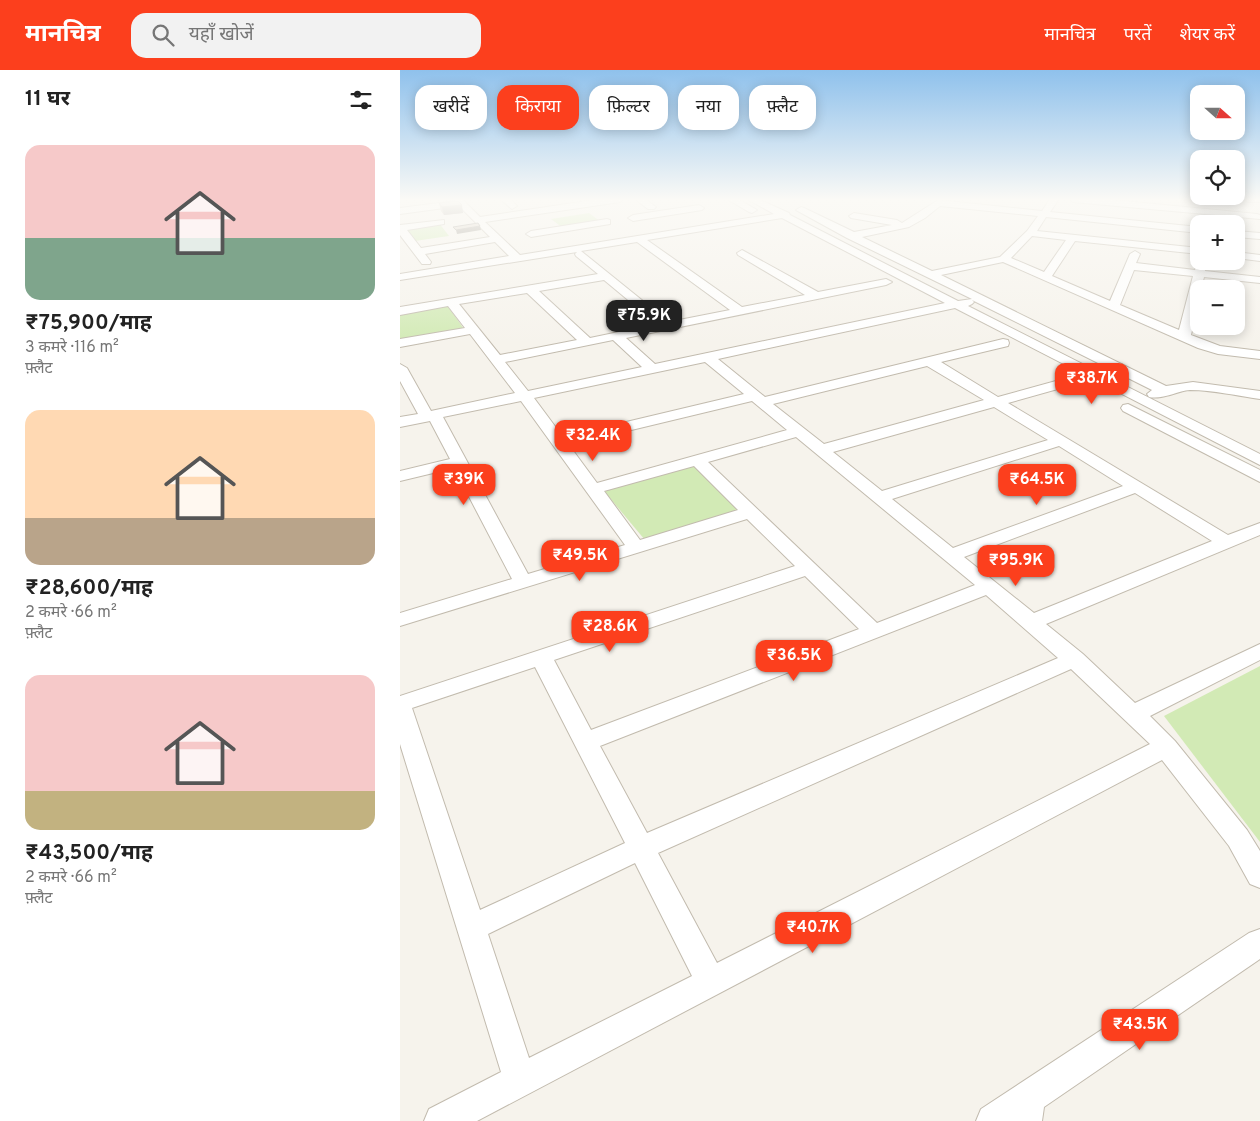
<!DOCTYPE html>
<html lang="hi">
<meta charset="utf-8">
<style>
:root{--surface:#fff;--page:#f2f2f2;--text:#222;--muted:#767676;--accent:#fc3f1d}
body{margin:0;font-family:Overpass,"Noto Sans Devanagari",sans-serif;background:var(--page);color:var(--text);height:100vh;display:flex;flex-direction:column;font-size:19px;white-space:nowrap}
*{box-sizing:border-box;margin:0}
p{font-size:16px;color:var(--muted)}
.icon{flex:none;width:28px;height:28px;fill:none;stroke:currentColor;stroke-width:2;stroke-linecap:round;stroke-linejoin:round}
.map{position:relative;flex:1;overflow:hidden}
.panel{display:flex;flex-direction:column;background:var(--surface);width:400px}
.panel>*{flex:none}
.hud{position:absolute;left:15px;top:15px;width:475px;height:45px;display:flex;gap:10px}
.needle{width:32px;rotate:111deg}
.controls{position:absolute;left:790px;top:15px;display:grid;gap:10px}
.controls a{display:grid;place-items:center;width:55px;height:55px;border-radius:10px;background:var(--surface);box-shadow:0 2px 12px #0003;font-size:25px}
.price{position:absolute;translate:-50% -42px;padding:0 11px;border-radius:10px;background:var(--accent);color:#fff;font-size:16px;line-height:32px;filter:drop-shadow(0 1px 2px #0008)}
.price::after{content:'';position:absolute;left:50%;top:30px;width:15px;height:11px;margin-left:-8px;background:inherit;clip-path:polygon(0 0,100% 0,50% 100%)}
.price.selected{background:#222;color:#fff}
ul{padding:0;list-style:none}
li{display:grid;align-content:center;gap:10px;height:265px;padding:0 25px}
li span{display:grid;place-items:center;height:155px;border-radius:15px;color:#555}
li>.icon{margin-inline-start:auto}
span .icon{width:90px;height:90px;fill:#fffc;stroke-width:1}
li b{font-size:21px}
h2{display:flex;justify-content:space-between;align-items:center;height:60px;padding:0 25px;font-size:21px}
.pill{padding:0 18px;border-radius:15px;background:var(--surface);box-shadow:0 2px 12px #0003;font-size:18px;line-height:45px}
.pill.selected{background:var(--accent);color:#fff}
header{display:flex;align-items:center;gap:30px;box-sizing:border-box;height:70px;padding:0 25px;background:var(--accent);color:#fff}
header strong{font-size:24px}
nav{display:flex;gap:28px;margin-inline-start:auto;font-size:18px}
.search{width:350px;height:45px;background:var(--page);display:flex;align-items:center;gap:12px;box-sizing:border-box;padding:0 18px;border-radius:15px;color:var(--muted);font-size:19px}
main{display:flex;flex:1;min-height:0}
.map>svg:first-child{display:block}
.green{fill:#d2eab5}
.lines{fill:none;stroke-linecap:round;stroke-linejoin:round}
.minor-casing{stroke:#c2bbae;stroke-width:2}
.minor{fill:#fff;fill-rule:evenodd}
.wall{fill:#bab2a6}
.shaded-wall{fill:#979187}
.building{fill:#d8cfc1;stroke:#979187}
</style>
<header>
<strong>मानचित्र</strong>
<div class="search"><svg class="icon" aria-label="search" viewBox="0 0 24 24"><circle cx="10" cy="10" r="6"/><path d="M15 15l6 6"/></svg>यहाँ खोजें</div>
<nav><a>मानचित्र</a><a>परतें</a><a>शेयर करें</a></nav>
</header>
<main>
<section class="panel">
<h2>11 घर<svg class="icon" aria-label="filters" viewBox="0 0 24 24"><path d="M4 7h16M4 17h16"/><circle cx="9" cy="7" r="2"/><circle cx="15" cy="17" r="2"/></svg></h2>
<ul>
<li><span style="background:linear-gradient(#f6c9c9 60%,#7fa58c 0)"><svg class="icon" aria-label="home" viewBox="0 0 24 24"><path d="M3 11l9-7 9 7M6 9v11h12V9"/></svg></span><div><b>₹75,900/माह</b><p>3 कमरे · 116 m²</p><p>फ़्लैट</p></div></li>
<li><span style="background:linear-gradient(#ffd9b3 70%,#b9a48a 0)"><svg class="icon" aria-label="home" viewBox="0 0 24 24"><path d="M3 11l9-7 9 7M6 9v11h12V9"/></svg></span><div><b>₹28,600/माह</b><p>2 कमरे · 66 m²</p><p>फ़्लैट</p></div></li>
<li><span style="background:linear-gradient(#f6c9c9 75%,#c2b280 0)"><svg class="icon" aria-label="home" viewBox="0 0 24 24"><path d="M3 11l9-7 9 7M6 9v11h12V9"/></svg></span><div><b>₹43,500/माह</b><p>2 कमरे · 66 m²</p><p>फ़्लैट</p></div></li>
</ul>
</section>
<div class="map">
<svg width="860" height="1051" viewBox="0 0 860 1051">
<rect width="100%" height="100%" fill="#f6f3ec"/>
<!-- green -->
<g class="green">
<polygon points="189,143 201,152 163,158 151,149"/>
<polygon points="39,153 49,166 15,171 5,158"/>
<polygon points="47,235 64,259 0,271 0,244"/>
<polygon points="293,395 339,440 245,470 204,421"/>
<polygon points="860,596 860,772 764,646"/>
</g>
<g class="lines">
<defs>
<g id="minor">
<path d="M53 129H62L80 147 200 129H224L220 132 85 152 120 185 374 144 347 129H358L389 143 390 145 558 231 572 229 447 168 396 140 401 137 404 138 454 162 492 155 451 148 449 146 454 143 497 150 502 153 538 130 642 141 650 129H659L650 142 799 157V163L646 147 637 161 799 178V184L675 171 652 206 710 231 730 184 735 181 740 184 736 193 795 200 799 189V191H807L805 201 860 207V213L804 207 801 219H799V229L791 265 820 276 860 281V289L818 284 798 278 603 192 541 205 766 316 793 312 860 321V329C838 326 813 320 790 320 777 321 762 330 749 327L747 324 752 320 572 230 574 232 572 234 568 236 860 384V395L555 238 318 289 365 327 603 269 608 270 609 273 608 276 541 292 598 327 674 306 679 307 681 310 679 313 608 333 828 465 860 453V465L646 554 683 584 735 633 860 574V590L750 646 775 671 847 760 860 781V818L850 814 829 776 762 690 77 1051H24L29 1039 101 1002 0 674V626L395 496 347 449 0 556V543L112 509 54 398 0 411V401L50 389 30 351 0 357V347L18 344 0 311V294L7 298 31 341 115 323 70 264 0 277V269L65 258 48 236 0 245V237L198 204 176 186 175 184 177 182 0 210V204L109 186 95 172 25 184 31 192 30 194H22L0 165V155L44 150V154L7 160 21 178 90 167 59 136 0 144V138L54 131ZM540 136 638 146 627 161 600 187 532 201 462 167 509 157 525 148ZM382 148 545 233 255 294 226 268 486 215 492 212 486 209 418 222 342 180 337 183 338 185 405 225 342 237 247 170ZM632 166 666 170 644 202 611 188ZM237 172 330 240 269 252 181 181ZM734 200 793 206 779 260 720 235ZM204 210 257 254 190 268 139 221ZM127 223 177 270 100 285 59 234ZM213 270 242 297 128 321 105 292ZM305 292 344 324 163 367 134 328ZM527 296 584 330 424 374 373 334ZM121 331 225 475 128 504 43 347ZM352 331 387 360 197 413 169 375ZM594 337 648 370 482 421 433 382ZM396 367 575 515 477 553 308 392ZM659 376 723 416 553 478 492 429ZM294 396 338 440 240 470 204 421ZM735 423 812 471 634 543 564 487ZM405 506 459 559 191 660 154 590ZM586 525 658 588 247 763 200 676ZM135 597 225 773 80 840 12 638ZM671 599 750 674 317 893 258 783ZM235 793 292 906 129 988 88 864Z"/>
<polygon points="100,129 110,129 117,136 112,139"/>
<polygon points="235,129 245,129 256,137 254,139 248,139"/>
<polygon points="327,129 338,129 357,140 352,143 349,142"/>
<polygon points="669,129 703,129 857,144 860,145 860,149 673,132"/>
<polygon points="844,129 860,129 860,132 848,132"/>
<polygon points="299,135 304,138 302,140 233,151 228,148 233,145"/>
<polygon points="207,149 210,150 210,154 131,167 126,164 131,161"/>
<polygon points="836,161 860,163 860,169 836,167"/>
<polygon points="836,182 860,185 860,191 836,188"/>
<polygon points="728,334 860,400 860,412 723,341 721,338 723,335"/>
<polygon points="860,859 860,889 644,1037 642,1051 576,1051 581,1039 849,863"/>
</g>
</defs>
<!-- minor casing -->
<use href="#minor" class="minor-casing"/>
<!-- minor -->
<use href="#minor" class="minor"/>
</g>
<!-- wall -->
<polygon class="wall" points="39,133 63,143 44,145 41,141"/>
<!-- shaded-wall -->
<g class="shaded-wall">
<polygon points="62,135 63,143 44,145 42,137"/>
<polygon points="80,156 81,160 57,164 56,160"/>
</g>
<!-- building -->
<g class="building">
<polygon points="58,131 62,135 42,137 39,133"/>
<polygon points="78,153 80,156 56,160 53,157"/>
</g>
<!-- sky -->
<linearGradient id="sky" x2="0" y2="1"><stop stop-color="#8fc1ec"/><stop offset="0.47" stop-color="#fbfaf6"/><stop offset="1" stop-color="#fbfaf6" stop-opacity="0"/></linearGradient>
<rect width="860" height="276" fill="url(#sky)"/>
</svg>
<div class="controls">
<a><svg class="needle" viewBox="-14 -14 28 28"><path d="M0-13l5 13h-10z" fill="#e53935"/><path d="M0 13l5-13h-10z" fill="#767676"/></svg></a>
<a><svg class="icon" aria-label="locate" viewBox="0 0 24 24"><circle cx="12" cy="12" r="6"/><path d="M12 2v4M12 18v4M2 12h4M18 12h4"/></svg></a>
<a>+</a>
<a>−</a>
</div>
<b class="price selected" style="left:244px;top:272px">₹75.9K</b>
<b class="price" style="left:692px;top:335px">₹38.7K</b>
<b class="price" style="left:193px;top:392px">₹32.4K</b>
<b class="price" style="left:64px;top:436px">₹39K</b>
<b class="price" style="left:637px;top:436px">₹64.5K</b>
<b class="price" style="left:180px;top:512px">₹49.5K</b>
<b class="price" style="left:616px;top:517px">₹95.9K</b>
<b class="price" style="left:210px;top:583px">₹28.6K</b>
<b class="price" style="left:394px;top:612px">₹36.5K</b>
<b class="price" style="left:413px;top:884px">₹40.7K</b>
<b class="price" style="left:740px;top:981px">₹43.5K</b>
<div class="hud">
<a class="pill">खरीदें</a>
<a class="pill selected">किराया</a>
<a class="pill">फ़िल्टर</a>
<a class="pill">नया</a>
<a class="pill">फ़्लैट</a>
</div>
</div>
</main>
